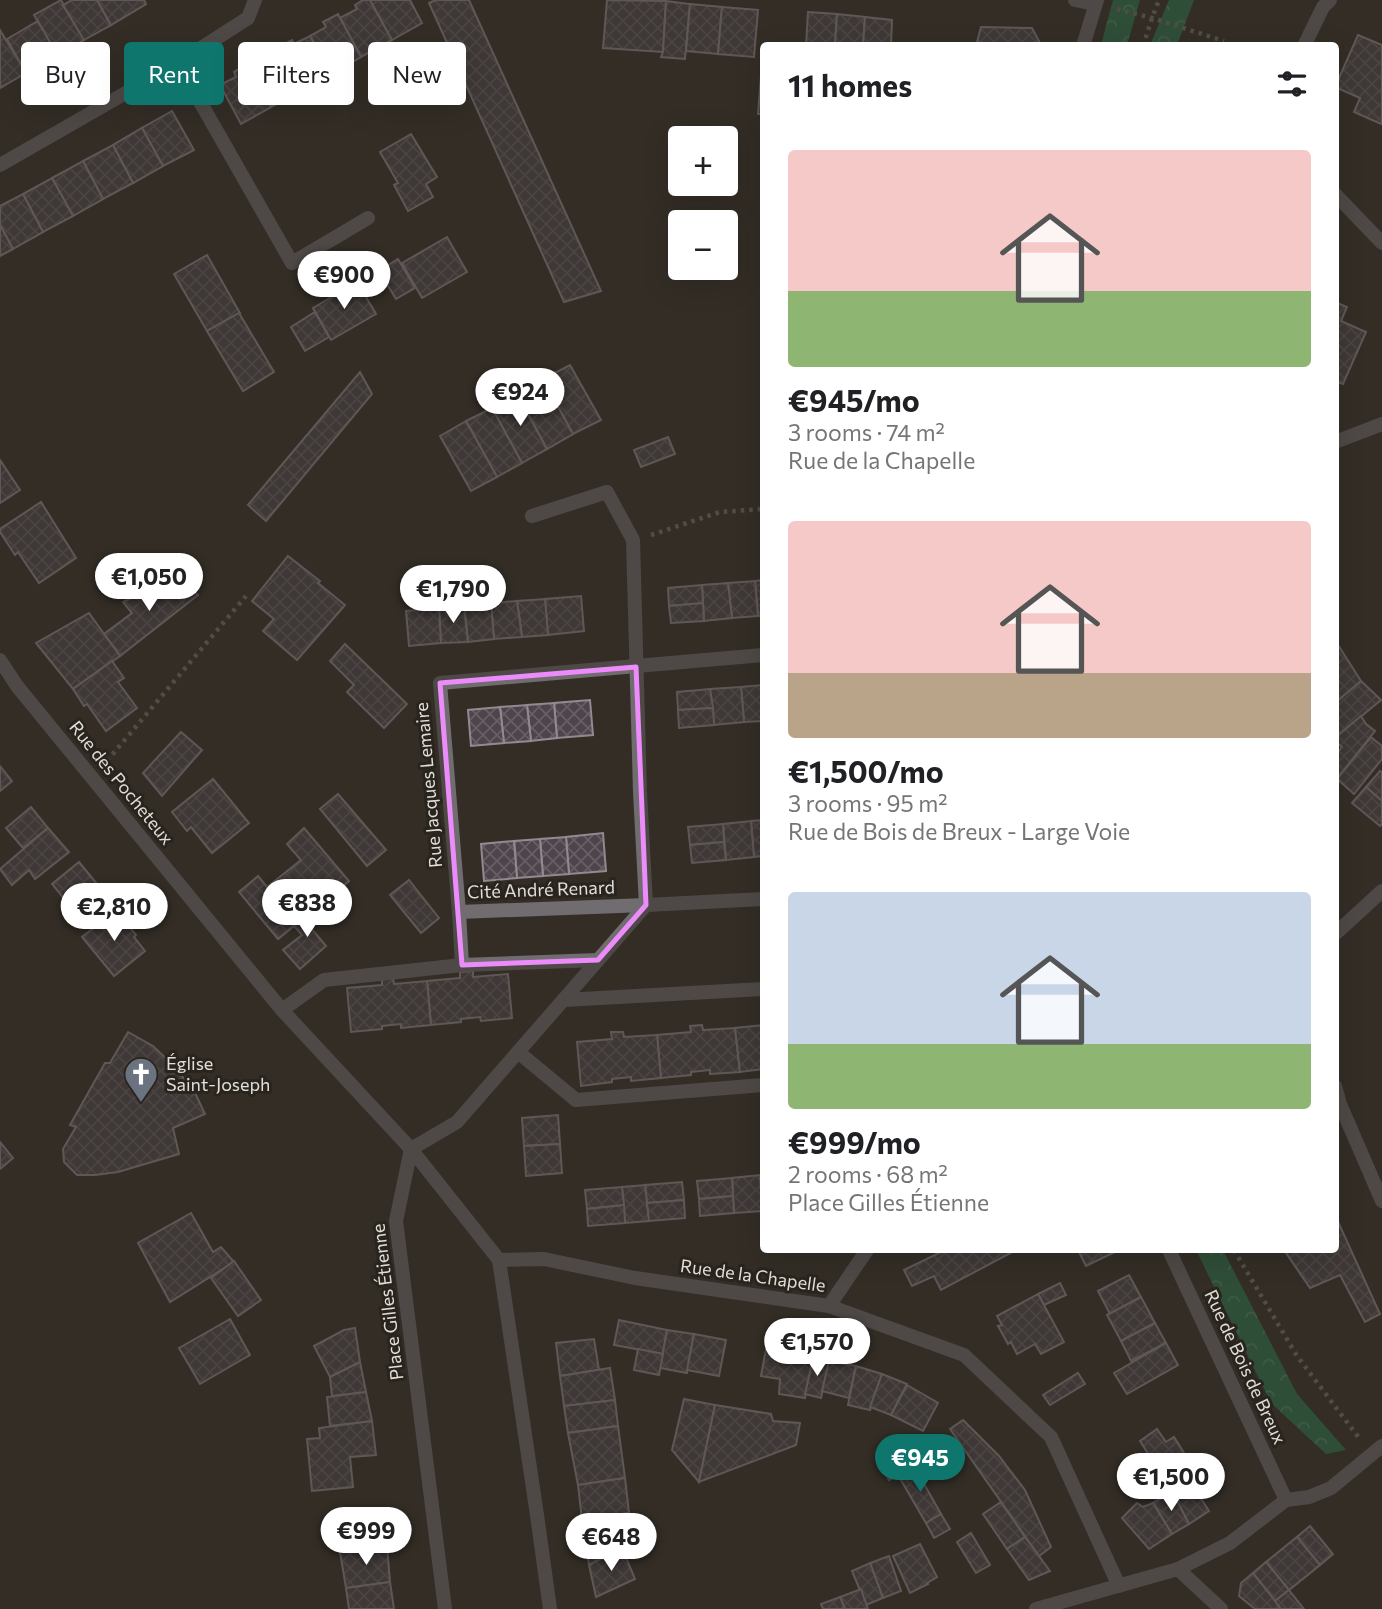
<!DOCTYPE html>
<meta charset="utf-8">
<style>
:root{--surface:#fff;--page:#f6f6f6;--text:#202124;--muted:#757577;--accent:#0f766e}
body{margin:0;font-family:Commissioner,sans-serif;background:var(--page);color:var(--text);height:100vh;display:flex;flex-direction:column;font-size:26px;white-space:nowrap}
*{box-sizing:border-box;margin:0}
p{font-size:23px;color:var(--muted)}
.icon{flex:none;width:38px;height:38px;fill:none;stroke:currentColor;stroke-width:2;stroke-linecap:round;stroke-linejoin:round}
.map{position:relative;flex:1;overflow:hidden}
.drawer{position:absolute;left:760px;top:42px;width:579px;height:1211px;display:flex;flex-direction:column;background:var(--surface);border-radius:7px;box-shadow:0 7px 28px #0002}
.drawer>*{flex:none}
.guide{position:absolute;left:21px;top:42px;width:634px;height:63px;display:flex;gap:14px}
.tools{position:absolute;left:668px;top:126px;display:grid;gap:14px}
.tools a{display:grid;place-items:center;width:70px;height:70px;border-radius:7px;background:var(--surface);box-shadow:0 7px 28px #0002;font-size:35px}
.price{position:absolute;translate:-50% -60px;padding:0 16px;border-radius:24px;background:#fff;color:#222;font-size:23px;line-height:46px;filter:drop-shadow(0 2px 4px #0008)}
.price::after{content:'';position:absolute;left:50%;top:42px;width:21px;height:16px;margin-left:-10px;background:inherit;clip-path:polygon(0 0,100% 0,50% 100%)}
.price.current{background:var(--accent);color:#fff}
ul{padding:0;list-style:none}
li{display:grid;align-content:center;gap:14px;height:371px;padding:0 28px}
li span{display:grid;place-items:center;height:217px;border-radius:7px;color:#555}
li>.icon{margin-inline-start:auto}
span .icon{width:126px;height:126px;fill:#fffc;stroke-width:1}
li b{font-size:30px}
h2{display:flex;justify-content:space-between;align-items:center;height:84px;padding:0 28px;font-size:30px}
.tag{padding:0 24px;border-radius:7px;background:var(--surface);box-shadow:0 7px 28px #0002;font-size:24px;line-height:63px}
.tag.current{background:var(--accent);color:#fff}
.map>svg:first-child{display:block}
.forest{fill:url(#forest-crowns)}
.building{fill:url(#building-cross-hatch);stroke:#938a91;stroke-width:2}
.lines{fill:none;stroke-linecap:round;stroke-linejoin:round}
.path{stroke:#75716a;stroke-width:4.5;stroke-dasharray:3.5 5;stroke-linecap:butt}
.service{stroke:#706c6f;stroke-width:14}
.minor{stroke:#706c6f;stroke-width:14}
.tertiary{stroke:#706c6f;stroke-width:14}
.marked{fill:none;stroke:#ec8cfb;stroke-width:5;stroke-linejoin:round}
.labels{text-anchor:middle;stroke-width:6;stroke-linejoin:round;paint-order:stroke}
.street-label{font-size:18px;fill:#e1ded9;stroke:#29241d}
.poi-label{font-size:18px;fill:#e1ded9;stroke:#29241d;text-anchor:start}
</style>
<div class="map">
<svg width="1382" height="1609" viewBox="0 0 1382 1609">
<defs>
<pattern id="forest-crowns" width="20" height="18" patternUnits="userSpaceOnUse" patternTransform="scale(1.75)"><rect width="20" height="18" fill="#2a754e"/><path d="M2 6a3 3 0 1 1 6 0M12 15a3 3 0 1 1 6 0" fill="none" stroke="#538f6f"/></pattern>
<pattern id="building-cross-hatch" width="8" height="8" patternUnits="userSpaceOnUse" patternTransform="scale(1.75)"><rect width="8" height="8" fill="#4d454b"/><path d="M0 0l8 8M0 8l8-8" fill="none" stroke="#665f64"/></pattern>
</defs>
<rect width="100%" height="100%" fill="#332d26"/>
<!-- forest -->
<g class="forest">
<polygon points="1113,0 1140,0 1127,45 1101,45"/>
<polygon points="1169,0 1194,0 1177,45 1150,45"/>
<polygon points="1196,1250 1223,1250 1297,1394 1346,1450 1326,1454 1271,1403"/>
</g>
<!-- building -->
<g class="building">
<polygon points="61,0 84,40 57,55 34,15"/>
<polygon points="72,0 97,0 111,25 84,40 63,5"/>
<polygon points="97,0 144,0 146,4 111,25"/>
<polygon points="363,0 370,0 392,40 361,57 340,18 357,9 355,5"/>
<polygon points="370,0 410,0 422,23 392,40"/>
<polygon points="436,0 469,0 601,291 564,302 429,3"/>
<polygon points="607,0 666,1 663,52 603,48"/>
<polygon points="666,1 690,4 685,59 661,57 663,52"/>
<polygon points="690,4 722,7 718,54 686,51"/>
<polygon points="722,7 758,10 754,57 718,54"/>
<polygon points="808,12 837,14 835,46 806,46"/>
<polygon points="338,14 361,57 331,74 310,36 326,27 323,22"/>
<polygon points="837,14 865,17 863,46 835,46"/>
<polygon points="865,17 892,20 891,46 863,46"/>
<polygon points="38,21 57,55 26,73 7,39"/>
<polygon points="981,27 1032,28 1040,43 1040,46 976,46"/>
<polygon points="0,30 26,73 0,88"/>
<polygon points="1358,35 1382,45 1382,121 1381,124 1354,112 1360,98 1335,87"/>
<polygon points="310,36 331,74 301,91 277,48 292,40 294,44"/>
<polygon points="763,51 763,114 758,114"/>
<polygon points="280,52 301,91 271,107 247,64 261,57 263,62"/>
<polygon points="247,64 271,107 241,124 220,85 236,77 234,72"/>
<polygon points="172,111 194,150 163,166 142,128"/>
<polygon points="142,128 163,166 133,183 113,145"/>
<polygon points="411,134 437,177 426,184 433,197 408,211 394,185 398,183 380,152"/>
<polygon points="113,145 133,183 103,199 83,161"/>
<polygon points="83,161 103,199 73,216 52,178"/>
<polygon points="52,178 73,216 43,232 23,194"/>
<polygon points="23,194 43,232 13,249 0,225 0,206"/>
<polygon points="0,225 13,249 0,256"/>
<polygon points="447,237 467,272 422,298 402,263"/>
<polygon points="207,255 240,313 207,331 174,274"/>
<polygon points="398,259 415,288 396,299 379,271"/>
<polygon points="357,282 376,314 331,340 313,308"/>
<polygon points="1335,302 1347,307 1341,321 1366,332 1343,384 1335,381"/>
<polygon points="315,312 329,337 305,351 291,327"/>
<polygon points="239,313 274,372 243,391 207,331"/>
<polygon points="570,365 601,420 573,434 543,379"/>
<polygon points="360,372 372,394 266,521 248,505"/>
<polygon points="543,379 573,434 547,449 517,394"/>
<polygon points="517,394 547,449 522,463 492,408"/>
<polygon points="492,408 522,463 497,477 466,421"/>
<polygon points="466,421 497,477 471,491 440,436"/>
<polygon points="668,437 675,454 641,467 634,450"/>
<polygon points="0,460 20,490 0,503"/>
<polygon points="41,502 76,558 39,583 18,552 15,555 0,532 0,529"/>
<polygon points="288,556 320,581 318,583 345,605 297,660 263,631 274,619 252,601"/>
<polygon points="174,576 198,595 120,656 104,634 132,613 123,602"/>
<polygon points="763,580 763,615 758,616 755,581"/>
<polygon points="755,581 758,616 732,618 728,583"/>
<polygon points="728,583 732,618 704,621 702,585"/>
<polygon points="702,585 703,603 669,606 668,588"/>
<polygon points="581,596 584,631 548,635 545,599"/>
<polygon points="545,599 548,635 522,637 517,601"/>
<polygon points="517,601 522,637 494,639 491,603"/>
<polygon points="491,603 494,639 468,642 464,606"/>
<polygon points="703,603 704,621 671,623 669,606"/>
<polygon points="464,606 468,642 441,643 439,608"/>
<polygon points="439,608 441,643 409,646 406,611"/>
<polygon points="89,613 120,656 73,689 36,643"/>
<polygon points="1335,640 1361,681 1335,703"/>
<polygon points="345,644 407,704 384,728 347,692 354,685 330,661"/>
<polygon points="112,661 124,678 118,682 137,708 106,731 87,704 84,706 73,689"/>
<polygon points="1361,681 1381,700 1335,738 1335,703"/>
<polygon points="763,685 763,721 744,722 741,687"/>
<polygon points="741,687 744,722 714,725 710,689"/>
<polygon points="710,689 713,708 678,710 677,692"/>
<polygon points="590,700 593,735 557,738 554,703"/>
<polygon points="554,703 557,738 531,741 527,705"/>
<polygon points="527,705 531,741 504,743 500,707"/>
<polygon points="500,707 504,743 471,746 468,710"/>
<polygon points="713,708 714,725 679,728 678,710"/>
<polygon points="1361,716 1366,724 1375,731 1335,781 1335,756 1342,747 1335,741 1335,738"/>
<polygon points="181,732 202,750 162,796 143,773"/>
<polygon points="1371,737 1382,746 1382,759 1354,794 1337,779"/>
<polygon points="0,766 12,781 0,791"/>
<polygon points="1380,771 1382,772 1382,801 1366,787"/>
<polygon points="213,779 249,823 212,853 191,827 187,831 172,812"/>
<polygon points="1366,787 1382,801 1382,824 1380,826 1352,803"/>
<polygon points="338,794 386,850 367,866 320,809"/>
<polygon points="31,807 48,828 23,848 6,828"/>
<polygon points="763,820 763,856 754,857 751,821"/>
<polygon points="751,821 754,857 726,860 723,824"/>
<polygon points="723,824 724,842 690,845 688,827"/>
<polygon points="48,828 69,852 35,879 29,870 12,885 0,869"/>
<polygon points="304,828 349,881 278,939 239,892 258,876 267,887 301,860 287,844"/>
<polygon points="603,833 606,871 569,874 566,837"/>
<polygon points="566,837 569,874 543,876 540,839"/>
<polygon points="540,839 543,876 517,878 514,841"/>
<polygon points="514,841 517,878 484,881 481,844"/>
<polygon points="724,842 726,860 692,863 690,845"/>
<polygon points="79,862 97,884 94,887 103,898 79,917 52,884"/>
<polygon points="409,880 439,918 421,933 390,895"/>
<polygon points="320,904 327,913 310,927 326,946 300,969 283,950 302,935 294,926"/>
<polygon points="116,910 136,935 134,937 145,951 114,976 82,937"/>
<polygon points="473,971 473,977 508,974 512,1018 481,1021 480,1017 461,1019 461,1022 431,1025 427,981 460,978 460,972"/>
<polygon points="393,978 394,984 427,981 431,1025 401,1028 401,1024 382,1026 382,1029 351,1032 347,988 382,985 382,979"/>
<polygon points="702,1025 703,1030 735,1028 740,1072 710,1074 710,1070 691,1072 691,1075 661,1078 657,1035 691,1032 690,1026"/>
<polygon points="763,1025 763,1069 740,1072 735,1028"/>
<polygon points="128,1032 153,1046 175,1067 196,1095 205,1114 173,1128 179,1154 118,1172 95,1175 77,1175 64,1162 63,1149 76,1127 70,1125 105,1063 110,1063"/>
<polygon points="611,1032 623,1032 624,1037 657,1035 661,1078 631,1081 631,1077 612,1079 612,1082 581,1086 577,1042 612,1039"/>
<polygon points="558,1115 560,1144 524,1146 522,1118"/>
<polygon points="0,1142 13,1158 0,1169"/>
<polygon points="560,1144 562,1173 526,1176 524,1146"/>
<polygon points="760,1175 762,1211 734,1213 732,1178"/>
<polygon points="732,1178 733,1196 699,1199 697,1181"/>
<polygon points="682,1182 684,1200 647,1203 645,1185"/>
<polygon points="645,1185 649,1221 625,1223 622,1187"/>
<polygon points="622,1187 624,1205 587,1209 585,1190"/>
<polygon points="733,1196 734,1213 700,1216 699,1199"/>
<polygon points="684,1200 685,1218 649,1221 647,1203"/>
<polygon points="624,1205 625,1223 588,1226 587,1209"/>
<polygon points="191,1213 213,1252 221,1247 234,1262 170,1302 138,1243"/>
<polygon points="1335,1215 1380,1314 1365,1322 1340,1275 1310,1288 1284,1250 1335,1250"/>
<polygon points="945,1250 1016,1250 941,1290 934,1276 912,1286 904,1270"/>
<polygon points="1078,1250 1119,1250 1086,1266"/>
<polygon points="234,1261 261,1300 238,1316 211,1278"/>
<polygon points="1129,1275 1141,1297 1110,1314 1098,1291"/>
<polygon points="1060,1283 1066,1295 1044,1305 1038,1294"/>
<polygon points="1038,1294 1064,1342 1041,1354 1035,1344 1017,1354 1011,1342 1008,1344 998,1326 1002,1325 997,1316"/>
<polygon points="1141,1297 1155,1323 1121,1341 1107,1315"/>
<polygon points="230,1319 250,1355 200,1384 179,1348"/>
<polygon points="619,1320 667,1330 663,1354 614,1345"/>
<polygon points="1155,1323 1166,1343 1131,1361 1121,1341"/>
<polygon points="355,1328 360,1362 330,1377 314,1346 344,1330"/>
<polygon points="667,1330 694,1334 687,1373 660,1368"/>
<polygon points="694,1334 726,1340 719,1376 687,1370"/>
<polygon points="594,1339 599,1370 560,1376 556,1343"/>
<polygon points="1166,1343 1178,1365 1127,1394 1114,1373"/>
<polygon points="638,1349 663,1354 659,1375 634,1370"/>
<polygon points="766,1349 813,1359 805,1398 779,1394 780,1379 761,1376"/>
<polygon points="813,1359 829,1362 821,1398 805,1394"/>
<polygon points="829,1361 856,1366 849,1398 822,1391"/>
<polygon points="360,1362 366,1392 332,1396 330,1377"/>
<polygon points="856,1366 882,1374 870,1410 848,1405"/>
<polygon points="610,1368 615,1400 564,1406 560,1376"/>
<polygon points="1078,1373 1085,1384 1050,1405 1043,1395"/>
<polygon points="882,1374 907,1384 891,1415 870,1407"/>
<polygon points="907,1385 938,1403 923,1431 891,1415"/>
<polygon points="366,1392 372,1421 330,1426 327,1397"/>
<polygon points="684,1399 715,1405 699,1482 672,1450"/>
<polygon points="615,1400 618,1426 568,1433 564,1406"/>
<polygon points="715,1405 771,1414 773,1421 800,1423 796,1445 699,1482"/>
<polygon points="963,1420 999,1456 1025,1490 1051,1547 1039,1556 950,1429"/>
<polygon points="372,1421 376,1455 350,1457 353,1487 312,1491 307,1439 320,1438 319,1428"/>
<polygon points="618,1426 625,1478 578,1485 568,1433"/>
<polygon points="1157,1429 1166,1442 1174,1437 1192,1466 1183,1471 1189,1480 1172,1491 1140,1441"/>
<polygon points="905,1451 914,1466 889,1480 881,1464"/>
<polygon points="914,1466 941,1514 926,1523 898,1475"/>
<polygon points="625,1478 629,1513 582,1520 578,1485"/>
<polygon points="1189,1480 1209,1511 1189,1524 1172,1491"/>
<polygon points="1172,1491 1189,1524 1172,1534 1153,1503"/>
<polygon points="1001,1502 1025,1537 1007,1549 983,1514"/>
<polygon points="1137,1503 1143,1507 1153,1503 1172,1534 1149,1549 1122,1518"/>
<polygon points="383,1511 387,1546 348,1551 344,1516"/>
<polygon points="629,1513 633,1543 589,1565 582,1520"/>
<polygon points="941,1514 950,1529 934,1538 926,1523"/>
<polygon points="1310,1526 1333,1554 1320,1565 1297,1537"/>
<polygon points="971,1533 990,1565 976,1573 957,1542"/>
<polygon points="1025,1537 1050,1571 1029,1580 1007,1549"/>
<polygon points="1297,1537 1320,1565 1289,1590 1266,1562"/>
<polygon points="920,1544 937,1577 927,1583 928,1584 910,1593 893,1556"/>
<polygon points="387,1546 390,1582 346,1588 340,1552"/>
<polygon points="622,1548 635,1579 596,1597 589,1565"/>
<polygon points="889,1556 901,1591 883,1598 870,1563"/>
<polygon points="1266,1562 1289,1590 1275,1601 1253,1573"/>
<polygon points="870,1563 883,1598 866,1605 852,1571"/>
<polygon points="1253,1573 1275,1601 1281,1609 1255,1609 1239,1596 1241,1583"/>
<polygon points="390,1582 394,1609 349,1609 346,1588"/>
<polygon points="861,1589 868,1609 845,1609 840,1597"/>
<polygon points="1289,1590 1304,1609 1281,1609 1275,1601"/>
<polygon points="840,1597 845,1609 823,1609 821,1604"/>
</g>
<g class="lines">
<!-- path -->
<g class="path">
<polyline points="1117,9 1152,18 1224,41"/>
<polyline points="1143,46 1152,18 1159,0"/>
<polyline points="651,535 720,512 763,509"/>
<polyline points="107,761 246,596"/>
<polyline points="1234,1250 1297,1356 1359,1438"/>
</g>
<!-- service -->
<g class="service">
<polyline points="282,1010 324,980 462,965"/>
<polyline points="518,1052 576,1100 763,1085"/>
</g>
<!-- minor -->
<g class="minor">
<polyline points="1075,0 1095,4"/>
<polyline points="1083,46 1097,0"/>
<polyline points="1304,46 1323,7 1330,0"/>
<polyline points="178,63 292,263 368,218"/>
<polyline points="0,165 178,63 248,18 255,0"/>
<polyline points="1335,194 1382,243"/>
<polyline points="1335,442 1382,424"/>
<polyline points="0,660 17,686 282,1010 411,1149 499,1260 537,1515 550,1609"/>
<polyline points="459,912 440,683 763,655"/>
<polyline points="1335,934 1382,891"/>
<polyline points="598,960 462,965 459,912 646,905 763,899"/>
<polyline points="564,1000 763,989"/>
<polyline points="1335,1086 1340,1104 1382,1201"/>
<polyline points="411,1149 457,1122 646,905 640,792 633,540 607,492 532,516"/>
<polyline points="411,1149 396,1221 445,1609"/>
<polyline points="1169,1250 1286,1500"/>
<polyline points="499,1260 544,1259 635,1278 829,1306 964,1355 1051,1437 1119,1586"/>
<polyline points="829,1306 867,1250"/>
<polyline points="1286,1500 1309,1497 1331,1488 1382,1446"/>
<polyline points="1178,1569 1230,1543 1286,1500"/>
</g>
<!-- tertiary -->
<polyline class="tertiary" points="1036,1609 1178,1569 1221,1609"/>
</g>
<!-- marked area -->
<path d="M0 0H1382V1609H0ZM636 667 646 905 598 960 462 965 440 683Z" fill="#332d26" fill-opacity=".55" fill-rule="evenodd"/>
<path class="marked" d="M636 667 646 905 598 960 462 965 440 683Z"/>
<!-- icons -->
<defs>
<symbol id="church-pin" viewBox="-11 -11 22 30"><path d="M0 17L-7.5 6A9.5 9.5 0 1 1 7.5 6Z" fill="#6b7280" stroke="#29241d"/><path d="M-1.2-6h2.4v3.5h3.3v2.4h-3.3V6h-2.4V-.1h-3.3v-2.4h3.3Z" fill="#fff"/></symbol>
</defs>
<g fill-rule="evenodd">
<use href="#church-pin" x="122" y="1055" width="38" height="52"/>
</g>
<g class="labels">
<!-- street labels -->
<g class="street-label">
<text transform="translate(121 783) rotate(51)" y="6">Rue des Pocheteux</text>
<text transform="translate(429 785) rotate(-95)" y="6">Rue Jacques Lemaire</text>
<text transform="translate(541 890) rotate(-2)" y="6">Cité André Renard</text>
<text transform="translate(753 1276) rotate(8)" y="6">Rue de la Chapelle</text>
<text transform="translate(388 1302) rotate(-97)" y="6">Place Gilles Étienne</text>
<text transform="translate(1245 1367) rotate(65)" y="6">Rue de Bois de Breux</text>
</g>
<!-- poi labels -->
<g class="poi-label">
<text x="166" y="1070">Église<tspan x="166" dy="21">Saint-Joseph</tspan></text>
</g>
</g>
</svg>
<div class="tools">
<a>+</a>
<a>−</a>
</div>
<b class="price" style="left:344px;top:311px">€900</b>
<b class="price" style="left:520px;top:428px">€924</b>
<b class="price" style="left:149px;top:613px">€1,050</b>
<b class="price" style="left:453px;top:625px">€1,790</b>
<b class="price" style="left:307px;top:939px">€838</b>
<b class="price" style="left:114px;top:943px">€2,810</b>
<b class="price" style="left:817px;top:1378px">€1,570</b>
<b class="price current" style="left:920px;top:1494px">€945</b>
<b class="price" style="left:1171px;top:1513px">€1,500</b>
<b class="price" style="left:366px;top:1567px">€999</b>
<b class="price" style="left:611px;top:1573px">€648</b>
<div class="guide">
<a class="tag">Buy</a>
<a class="tag current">Rent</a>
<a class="tag">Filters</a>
<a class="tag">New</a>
</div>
<section class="drawer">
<h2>11 homes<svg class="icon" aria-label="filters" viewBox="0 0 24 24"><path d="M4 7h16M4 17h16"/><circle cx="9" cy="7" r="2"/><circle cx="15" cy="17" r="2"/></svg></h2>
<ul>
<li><span style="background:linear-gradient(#f6c9c9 65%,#8fb573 0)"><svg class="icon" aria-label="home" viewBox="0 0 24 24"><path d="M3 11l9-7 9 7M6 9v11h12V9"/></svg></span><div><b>€945/mo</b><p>3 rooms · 74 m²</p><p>Rue de la Chapelle</p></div></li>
<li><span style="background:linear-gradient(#f6c9c9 70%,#b9a48a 0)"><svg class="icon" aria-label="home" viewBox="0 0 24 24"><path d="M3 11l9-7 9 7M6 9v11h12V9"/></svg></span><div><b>€1,500/mo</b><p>3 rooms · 95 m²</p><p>Rue de Bois de Breux - Large Voie</p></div></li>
<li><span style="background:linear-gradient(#c9d6e8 70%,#8fb573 0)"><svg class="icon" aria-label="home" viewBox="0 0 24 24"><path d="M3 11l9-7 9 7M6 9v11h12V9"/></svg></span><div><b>€999/mo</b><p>2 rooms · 68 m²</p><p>Place Gilles Étienne</p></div></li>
</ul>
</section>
</div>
